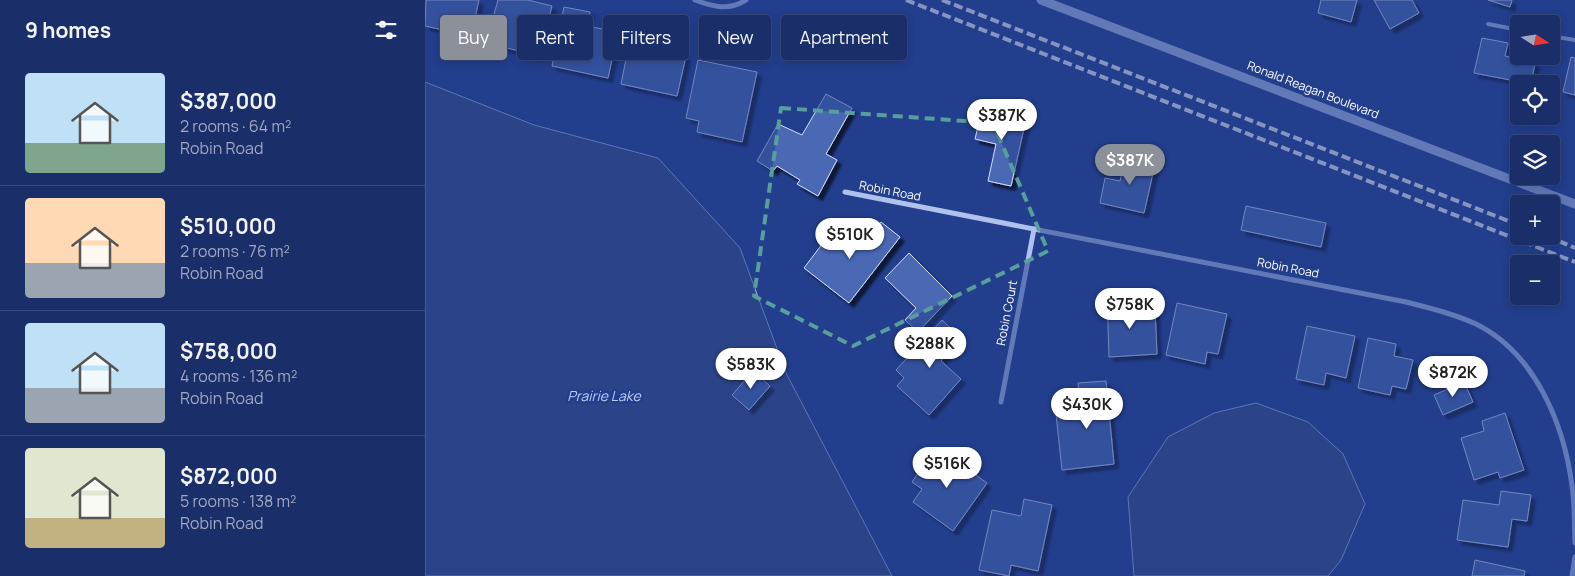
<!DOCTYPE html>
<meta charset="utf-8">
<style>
:root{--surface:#1a2e6a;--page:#273a72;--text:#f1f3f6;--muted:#9fa8c1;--line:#384a7e;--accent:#8c9099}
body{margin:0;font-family:Manrope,sans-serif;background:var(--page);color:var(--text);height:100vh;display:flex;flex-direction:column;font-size:19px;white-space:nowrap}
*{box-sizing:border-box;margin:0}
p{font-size:16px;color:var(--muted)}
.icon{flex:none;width:28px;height:28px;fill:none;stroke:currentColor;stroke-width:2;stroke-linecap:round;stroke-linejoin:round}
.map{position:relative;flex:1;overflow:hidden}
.drawer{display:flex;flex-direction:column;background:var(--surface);width:425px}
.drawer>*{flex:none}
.top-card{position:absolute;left:15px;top:15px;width:475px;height:45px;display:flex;gap:10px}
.needle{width:32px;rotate:102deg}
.buttons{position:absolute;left:1085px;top:15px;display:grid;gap:10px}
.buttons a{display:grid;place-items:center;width:50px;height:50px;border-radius:5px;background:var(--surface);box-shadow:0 2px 8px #0003,0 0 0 1px var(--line);font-size:25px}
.price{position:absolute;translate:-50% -42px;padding:0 11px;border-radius:18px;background:#fff;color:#222;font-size:16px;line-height:32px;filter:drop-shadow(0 1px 2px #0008)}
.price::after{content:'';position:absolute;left:50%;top:30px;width:15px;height:11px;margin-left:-8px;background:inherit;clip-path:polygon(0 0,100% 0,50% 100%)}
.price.selected{background:var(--accent);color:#fff}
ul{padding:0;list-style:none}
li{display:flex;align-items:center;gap:15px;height:125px;padding:0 25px}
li+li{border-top:1px solid var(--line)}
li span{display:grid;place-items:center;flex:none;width:140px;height:100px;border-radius:5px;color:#555}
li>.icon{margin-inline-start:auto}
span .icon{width:60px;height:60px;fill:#fffc;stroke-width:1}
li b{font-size:21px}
h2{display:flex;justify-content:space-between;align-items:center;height:60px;padding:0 25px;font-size:21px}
.tag{padding:0 18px;border-radius:5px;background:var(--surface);box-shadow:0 2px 8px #0003,0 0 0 1px var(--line);font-size:18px;line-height:45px}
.tag.selected{background:var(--accent);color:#fff}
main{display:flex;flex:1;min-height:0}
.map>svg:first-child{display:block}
.water{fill:#354a84;stroke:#a4b9ec}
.building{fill:#4b67b4;stroke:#d5dff8;filter:url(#shadow)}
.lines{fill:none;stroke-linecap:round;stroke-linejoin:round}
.service{stroke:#b0c1eb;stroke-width:4}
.minor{stroke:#b0c1eb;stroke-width:5}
.tertiary{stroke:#b0c1eb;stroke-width:9}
.rail{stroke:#fff;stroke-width:4;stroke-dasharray:9 4;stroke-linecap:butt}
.marked{fill:none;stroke:#579f9a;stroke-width:4;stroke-dasharray:10 6;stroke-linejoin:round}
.labels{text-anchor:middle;stroke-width:5;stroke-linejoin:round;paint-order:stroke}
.street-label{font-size:12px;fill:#fff;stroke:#223e8d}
.water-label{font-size:14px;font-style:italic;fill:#bcccf2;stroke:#223e8d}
</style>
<main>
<section class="drawer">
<h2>9 homes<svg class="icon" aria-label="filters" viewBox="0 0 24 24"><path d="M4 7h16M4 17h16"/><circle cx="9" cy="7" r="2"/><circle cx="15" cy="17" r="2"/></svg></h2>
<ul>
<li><span style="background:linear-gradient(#bfe0f5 70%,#7fa58c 0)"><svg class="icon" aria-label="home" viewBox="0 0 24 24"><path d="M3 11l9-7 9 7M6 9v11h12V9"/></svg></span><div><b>$387,000</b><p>2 rooms · 64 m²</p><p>Robin Road</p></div></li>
<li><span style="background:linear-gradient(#ffd9b3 65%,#9aa5b1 0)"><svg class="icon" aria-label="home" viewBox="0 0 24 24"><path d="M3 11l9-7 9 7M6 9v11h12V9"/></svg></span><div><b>$510,000</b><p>2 rooms · 76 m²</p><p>Robin Road</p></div></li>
<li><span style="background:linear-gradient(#bfe0f5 65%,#9aa5b1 0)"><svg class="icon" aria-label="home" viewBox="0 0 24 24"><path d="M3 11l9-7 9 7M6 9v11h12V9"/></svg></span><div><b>$758,000</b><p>4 rooms · 136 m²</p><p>Robin Road</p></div></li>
<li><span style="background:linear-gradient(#dfe7d0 70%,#c2b280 0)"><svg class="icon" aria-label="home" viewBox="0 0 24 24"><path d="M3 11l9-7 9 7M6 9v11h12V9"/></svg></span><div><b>$872,000</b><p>5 rooms · 138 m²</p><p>Robin Road</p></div></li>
</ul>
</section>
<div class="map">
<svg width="1150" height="576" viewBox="0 0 1150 576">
<defs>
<filter id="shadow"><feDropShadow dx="4.5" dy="4.5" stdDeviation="1" flood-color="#0009"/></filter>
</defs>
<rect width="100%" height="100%" fill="#223e8d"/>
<!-- water -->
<g class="water">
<polygon points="0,82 109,125 233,158 315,248 361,373 467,576 0,576"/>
<polygon points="831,403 883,422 918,454 940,504 916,560 903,576 709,576 703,497 743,437 789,413"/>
</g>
<!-- building -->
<g class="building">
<polygon points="1,0 54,0 46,36 0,26"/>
<polygon points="73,0 103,0 127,6 114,56 78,47 82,33 65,29"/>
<polygon points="896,0 932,0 926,22 893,13"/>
<polygon points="949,0 987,0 994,13 965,29"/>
<polygon points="1063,0 1087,0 1085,7"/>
<polygon points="139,7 165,12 162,26 193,32 183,78 127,66"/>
<polygon points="1057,38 1083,43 1080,56 1110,63 1106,84 1049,73"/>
<polygon points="204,44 261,56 252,96 196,84"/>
<polygon points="1146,57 1150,58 1150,95 1138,92"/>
<polygon points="273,60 332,72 317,142 272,132 274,121 261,118"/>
<polygon points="401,94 427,108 401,154 412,160 393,196 372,184 375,180 352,166 348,171 332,161 353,124 377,135"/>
<polygon points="558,105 602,115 586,186 563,181 571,144 550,139"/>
<polygon points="700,157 730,164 719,213 675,203 680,178 695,181"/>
<polygon points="821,206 901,223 896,247 816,230"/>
<polygon points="456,222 475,237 424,303 379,268 410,227 436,247"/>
<polygon points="484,253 527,296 493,332 480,320 491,308 460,278"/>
<polygon points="699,295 699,311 730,310 732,354 684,357 682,296"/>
<polygon points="752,303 802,314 793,354 782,352 780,364 741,355"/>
<polygon points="517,320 537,339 516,361 536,379 504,415 472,386 479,378 471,370"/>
<polygon points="882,326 930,336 921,378 901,373 899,385 871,379"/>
<polygon points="943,338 971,344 969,356 988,360 981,389 967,386 965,395 933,388"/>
<polygon points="328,371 345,386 324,410 307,395"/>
<polygon points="681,381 689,464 637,470 631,414 656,411 653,383"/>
<polygon points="1039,382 1048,402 1018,415 1009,395"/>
<polygon points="1080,413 1099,470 1075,478 1073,472 1049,480 1036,438 1059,431 1057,421"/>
<polygon points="511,447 562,483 528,531 488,502 497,489 487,482"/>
<polygon points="1076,491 1106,495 1102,521 1087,519 1083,547 1032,540 1038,500 1074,505"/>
<polygon points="599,499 627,505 613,571 586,565 584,576 554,570 567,510 596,516"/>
<polygon points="1050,560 1100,571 1099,576 1047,576"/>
</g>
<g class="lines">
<!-- service -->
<g class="service">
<polyline points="1063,24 1094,30"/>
<polyline points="1126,36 1150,40"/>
</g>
<!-- minor -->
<g class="minor">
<path d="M270 0C289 7 303 11 321 0"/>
<path d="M420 192 981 302C1005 308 1029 314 1051 324 1110 353 1139 424 1147 486 1150 504 1149 524 1150 543"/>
<polyline points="576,402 609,229"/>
<polyline points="1147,576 1150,557"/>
</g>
<!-- tertiary -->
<polyline class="tertiary" points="616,0 1150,204"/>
<!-- rail -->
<g class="rail">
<polyline points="481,0 1150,262"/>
<polyline points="517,0 1094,225"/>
<polyline points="1122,236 1150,248"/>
</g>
</g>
<!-- marked area -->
<path d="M0 0H1150V576H0ZM356 108 568 123 623 251 428 346 329 296Z" fill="#223e8d" fill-opacity=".55" fill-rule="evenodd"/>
<path class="marked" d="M356 108 568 123 623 251 428 346 329 296Z"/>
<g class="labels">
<!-- street labels -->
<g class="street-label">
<text transform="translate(888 90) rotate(21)" y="4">Ronald Reagan Boulevard</text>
<text transform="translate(465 191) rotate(11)" y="4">Robin Road</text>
<text transform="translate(863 268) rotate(11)" y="4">Robin Road</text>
<text transform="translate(582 313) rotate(-79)" y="4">Robin Court</text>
</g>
<!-- water labels -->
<g class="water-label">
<text x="179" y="401">Prairie Lake</text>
</g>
</g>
</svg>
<div class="buttons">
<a><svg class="needle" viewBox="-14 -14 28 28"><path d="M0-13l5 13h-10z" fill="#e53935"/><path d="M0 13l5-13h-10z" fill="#9fa8c1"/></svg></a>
<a><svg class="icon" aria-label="locate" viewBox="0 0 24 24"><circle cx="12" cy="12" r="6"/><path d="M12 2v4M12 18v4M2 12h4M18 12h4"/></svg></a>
<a><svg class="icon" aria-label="layers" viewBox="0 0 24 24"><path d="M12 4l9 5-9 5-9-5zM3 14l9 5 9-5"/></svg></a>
<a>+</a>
<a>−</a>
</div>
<b class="price" style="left:577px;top:141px">$387K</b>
<b class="price selected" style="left:705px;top:186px">$387K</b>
<b class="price" style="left:425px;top:260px">$510K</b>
<b class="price" style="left:705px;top:330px">$758K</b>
<b class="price" style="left:505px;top:369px">$288K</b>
<b class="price" style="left:326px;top:390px">$583K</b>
<b class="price" style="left:1028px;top:398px">$872K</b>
<b class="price" style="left:662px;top:430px">$430K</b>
<b class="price" style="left:522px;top:489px">$516K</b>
<div class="top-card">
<a class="tag selected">Buy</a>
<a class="tag">Rent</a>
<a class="tag">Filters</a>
<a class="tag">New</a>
<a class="tag">Apartment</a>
</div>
</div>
</main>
